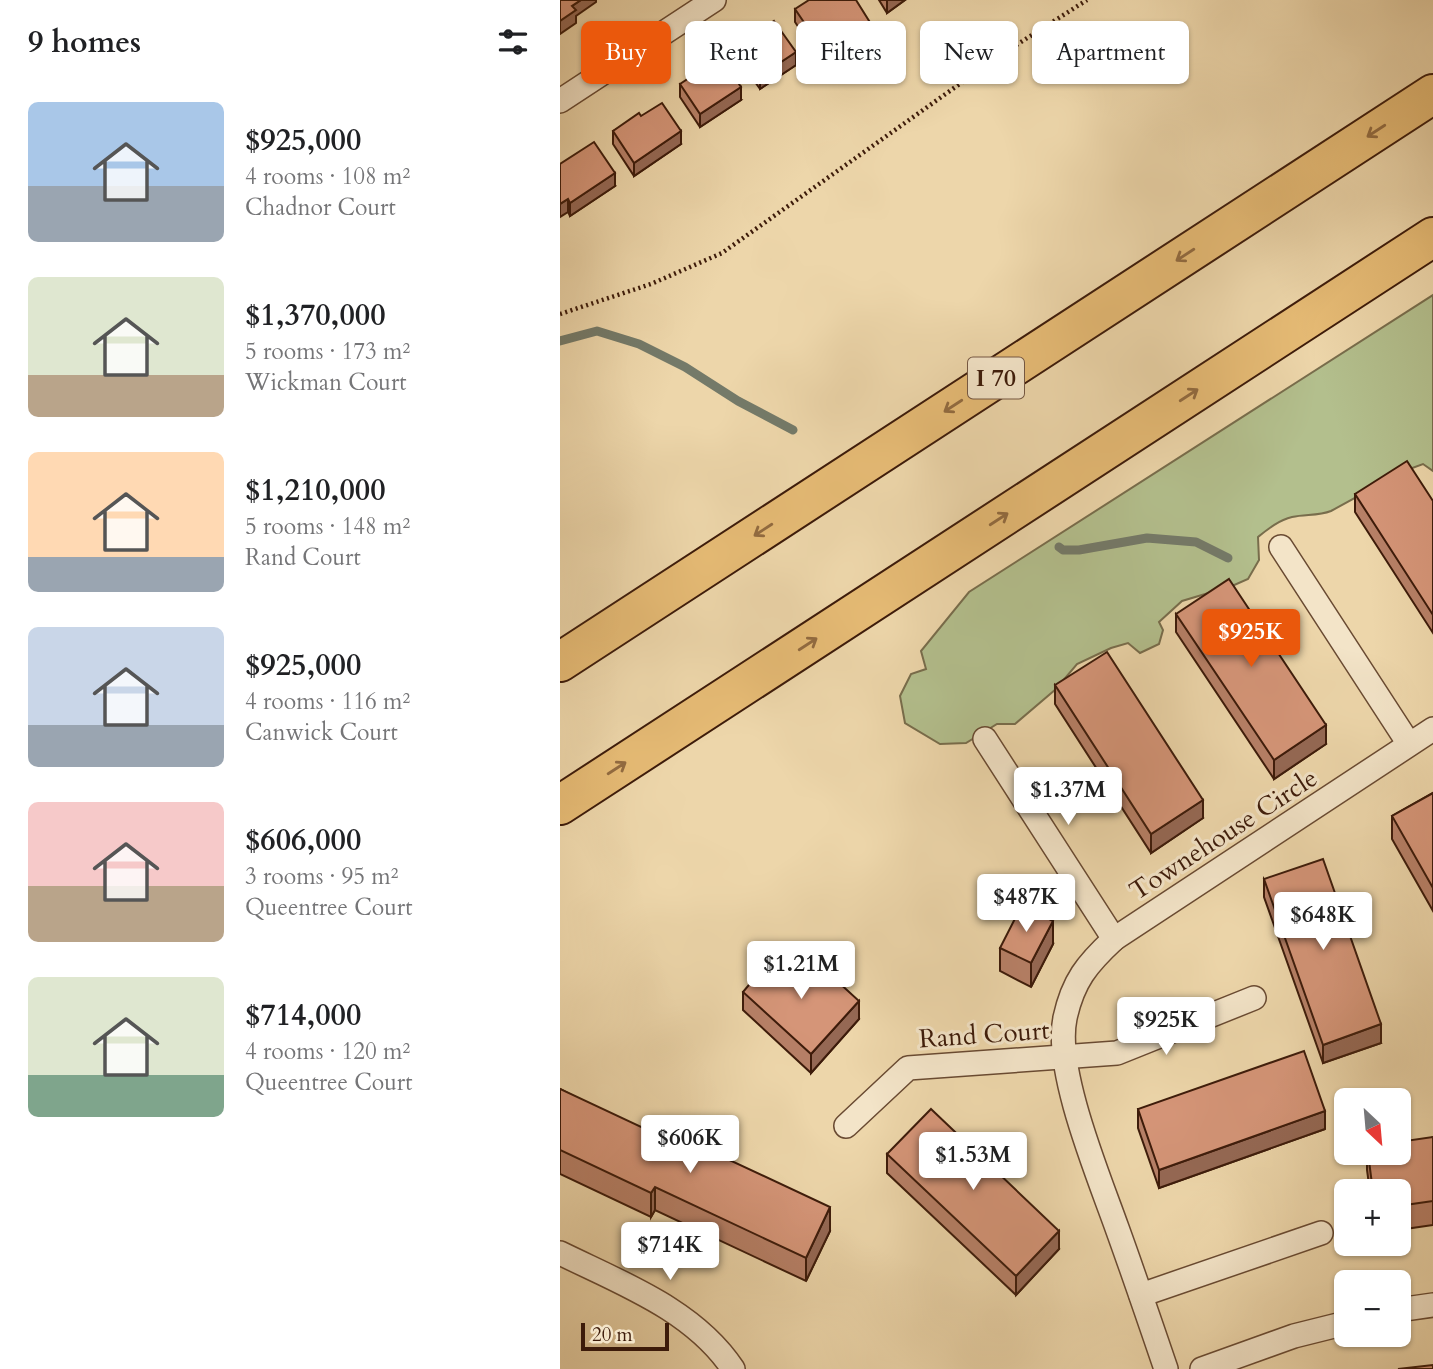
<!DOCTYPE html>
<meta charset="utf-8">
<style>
:root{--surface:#fff;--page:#f6f6f6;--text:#202124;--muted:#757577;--accent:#ea580c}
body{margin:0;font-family:Cardo,serif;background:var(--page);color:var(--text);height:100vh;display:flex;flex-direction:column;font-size:26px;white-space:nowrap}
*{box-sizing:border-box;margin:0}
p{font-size:23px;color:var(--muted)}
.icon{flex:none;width:38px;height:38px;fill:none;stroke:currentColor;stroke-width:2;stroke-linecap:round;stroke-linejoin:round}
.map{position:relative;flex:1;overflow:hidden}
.drawer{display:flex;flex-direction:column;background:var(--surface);width:560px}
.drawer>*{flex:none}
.top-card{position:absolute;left:21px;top:21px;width:665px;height:63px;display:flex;gap:14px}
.needle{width:46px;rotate:154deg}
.fabs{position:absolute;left:774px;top:1088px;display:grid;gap:14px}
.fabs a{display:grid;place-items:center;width:77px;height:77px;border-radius:10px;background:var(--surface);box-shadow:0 2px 5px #0004;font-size:35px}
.scale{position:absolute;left:21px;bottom:18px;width:88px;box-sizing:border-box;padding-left:7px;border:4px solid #3d1b0a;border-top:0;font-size:19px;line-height:24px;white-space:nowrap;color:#3d1b0a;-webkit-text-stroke:5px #f3e4c8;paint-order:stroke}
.price{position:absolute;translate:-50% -60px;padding:0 16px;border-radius:7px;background:#fff;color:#222;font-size:23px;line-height:46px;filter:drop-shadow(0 2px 4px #0008)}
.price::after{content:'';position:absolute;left:50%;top:42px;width:21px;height:16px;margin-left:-10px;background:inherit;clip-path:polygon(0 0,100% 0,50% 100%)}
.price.active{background:var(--accent);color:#fff}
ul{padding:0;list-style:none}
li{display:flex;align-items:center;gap:21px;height:175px;padding:0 28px}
li span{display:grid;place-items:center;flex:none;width:196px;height:140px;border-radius:10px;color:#555}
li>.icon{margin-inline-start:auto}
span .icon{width:84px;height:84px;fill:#fffc;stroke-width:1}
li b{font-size:30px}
h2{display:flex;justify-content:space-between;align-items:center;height:84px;padding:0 28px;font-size:30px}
.chip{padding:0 24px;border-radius:10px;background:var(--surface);box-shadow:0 2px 5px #0004;font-size:24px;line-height:63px}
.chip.active{background:var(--accent);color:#fff}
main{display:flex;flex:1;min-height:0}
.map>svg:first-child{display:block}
.green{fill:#b3bf8d;stroke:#786d4c;stroke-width:2}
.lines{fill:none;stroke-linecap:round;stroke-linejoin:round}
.stream{stroke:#747a69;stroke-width:9}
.minor-casing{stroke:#694a32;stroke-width:26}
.motorway-casing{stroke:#3d1b0a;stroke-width:42}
.path{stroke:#3d1b0a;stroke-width:4.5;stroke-dasharray:2 3.5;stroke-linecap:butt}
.minor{stroke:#f3e4c8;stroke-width:23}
.motorway{stroke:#e6bb75;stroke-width:38}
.wall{fill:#b78067;stroke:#3d1b0a;stroke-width:2}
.shaded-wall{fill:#956854;stroke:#3d1b0a;stroke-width:2}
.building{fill:#d59578;stroke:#3d1b0a;stroke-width:2}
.oneway{stroke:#926b40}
.labels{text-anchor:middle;stroke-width:6;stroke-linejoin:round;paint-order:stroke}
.shield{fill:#f3e4c8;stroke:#745743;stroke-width:2}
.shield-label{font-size:24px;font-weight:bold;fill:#3d1b0a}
.street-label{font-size:26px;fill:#3d1b0a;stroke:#f3e4c8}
</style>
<main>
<section class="drawer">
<h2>9 homes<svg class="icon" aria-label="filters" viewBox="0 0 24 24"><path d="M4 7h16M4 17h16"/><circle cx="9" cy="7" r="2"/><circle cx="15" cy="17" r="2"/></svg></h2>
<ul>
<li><span style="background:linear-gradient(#a9c7e8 60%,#9aa5b1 0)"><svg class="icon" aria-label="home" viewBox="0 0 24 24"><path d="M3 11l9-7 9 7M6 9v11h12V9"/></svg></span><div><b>$925,000</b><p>4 rooms · 108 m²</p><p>Chadnor Court</p></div></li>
<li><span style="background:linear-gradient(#dfe7d0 70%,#b9a48a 0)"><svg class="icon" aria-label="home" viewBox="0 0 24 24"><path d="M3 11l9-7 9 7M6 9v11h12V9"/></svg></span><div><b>$1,370,000</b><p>5 rooms · 173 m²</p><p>Wickman Court</p></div></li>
<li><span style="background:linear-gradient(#ffd9b3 75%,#9aa5b1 0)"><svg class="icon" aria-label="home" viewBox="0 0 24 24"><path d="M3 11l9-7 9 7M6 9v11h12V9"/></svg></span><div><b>$1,210,000</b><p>5 rooms · 148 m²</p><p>Rand Court</p></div></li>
<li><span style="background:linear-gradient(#c9d6e8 70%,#9aa5b1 0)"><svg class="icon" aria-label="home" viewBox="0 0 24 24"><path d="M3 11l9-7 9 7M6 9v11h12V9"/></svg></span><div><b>$925,000</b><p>4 rooms · 116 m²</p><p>Canwick Court</p></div></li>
<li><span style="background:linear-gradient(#f6c9c9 60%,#b9a48a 0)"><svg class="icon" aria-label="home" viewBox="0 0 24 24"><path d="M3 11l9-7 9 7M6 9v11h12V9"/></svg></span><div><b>$606,000</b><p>3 rooms · 95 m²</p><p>Queentree Court</p></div></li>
<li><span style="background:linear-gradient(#dfe7d0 70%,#7fa58c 0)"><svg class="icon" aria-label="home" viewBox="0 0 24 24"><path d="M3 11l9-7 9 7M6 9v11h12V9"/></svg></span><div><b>$714,000</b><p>4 rooms · 120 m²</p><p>Queentree Court</p></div></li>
</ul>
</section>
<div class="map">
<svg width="873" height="1369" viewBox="0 0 873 1369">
<rect width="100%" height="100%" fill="#edd6aa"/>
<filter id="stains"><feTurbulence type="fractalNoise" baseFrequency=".00286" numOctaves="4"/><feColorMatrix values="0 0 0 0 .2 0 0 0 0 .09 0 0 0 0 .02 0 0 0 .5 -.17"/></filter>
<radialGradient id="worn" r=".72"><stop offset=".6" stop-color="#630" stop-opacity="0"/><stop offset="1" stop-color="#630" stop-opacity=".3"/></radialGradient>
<!-- green -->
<path class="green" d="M873 295V471L863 464 844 471 771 511C758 516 746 514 732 517 719 520 708 529 698 537L699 560 688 579 672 586 622 601 599 622 603 630 599 644 580 653 568 643 551 648 517 664 496 689 455 724H437L406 743 380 744 345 723 340 696 351 674 366 669 361 651 409 592Z"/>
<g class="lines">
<!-- stream -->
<g class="stream">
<polyline points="0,341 37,331 79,344 125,367 178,401 233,430"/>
<polyline points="499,547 503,550 519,550 587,538 636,542 668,558"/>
</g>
<defs>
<g id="minor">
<polyline points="0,101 154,0"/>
<polyline points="721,547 849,744"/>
<polyline points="425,739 554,939"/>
<polyline points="286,1126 348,1068 557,1053 694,998"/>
<path d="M0 1253C61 1283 134 1310 173 1369"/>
<polyline points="581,1295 761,1233"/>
<polyline points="838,1310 873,1305"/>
<path d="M606 1369C590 1322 574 1275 557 1228 539 1177 494 1070 505 1018 513 981 527 964 554 939L873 729"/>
<polyline points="642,1369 734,1336 786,1323"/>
</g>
<g id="motorway">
<polyline points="0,662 873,94"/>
<polyline points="0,805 873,237"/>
</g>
</defs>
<!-- minor casing -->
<use href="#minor" class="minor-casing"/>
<!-- motorway casing -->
<use href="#motorway" class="motorway-casing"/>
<!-- path -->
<polyline class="path" points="0,314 91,284 162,253 439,56 527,0"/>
<!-- minor -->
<use href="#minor" class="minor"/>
<!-- motorway -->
<use href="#motorway" class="motorway"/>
</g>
<!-- wall -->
<g class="wall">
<polygon points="319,0 345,0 327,13"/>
<polygon points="235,9 311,37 287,53 280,41 258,56 235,22"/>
<polygon points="178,46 236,65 200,89 178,58"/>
<polygon points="120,84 181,100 140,127 120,97"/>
<polygon points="81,116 121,144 74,176 53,144 53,131"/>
<polygon points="0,164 55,186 10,216 8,212"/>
<polygon points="795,494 873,501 873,633 795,512"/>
<polygon points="616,614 766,744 714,779 616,632"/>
<polygon points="495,685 643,818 591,853 495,704"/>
<polygon points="873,793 873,911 832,839 832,816"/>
<polygon points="704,879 821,1043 763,1063 704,897"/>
<polygon points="493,944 471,987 440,971 440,948"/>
<polygon points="240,976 299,1019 251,1073 183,1010 183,992"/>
<polygon points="0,1089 270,1231 246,1281 95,1210 91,1217 0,1174"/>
<polygon points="578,1109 765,1129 599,1188 578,1128"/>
<polygon points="873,1137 873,1225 838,1230 838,1192 810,1192 807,1170 807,1153 838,1153"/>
<polygon points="327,1154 499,1249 456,1295 327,1173"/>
</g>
<!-- shaded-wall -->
<g class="shaded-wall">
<polygon points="21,0 36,0 36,2 16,16 16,23 0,34 0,21 12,6"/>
<polygon points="327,0 345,0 327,13"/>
<polygon points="311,24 311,37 287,53 287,40"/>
<polygon points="280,29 280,41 258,56 258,43"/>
<polygon points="236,52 236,65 200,89 200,76"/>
<polygon points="181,87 181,100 140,127 140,114"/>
<polygon points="121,131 121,144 74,176 74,163"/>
<polygon points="55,173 55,186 10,216 10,203"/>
<polygon points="8,199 8,212 0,217 0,204"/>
<polygon points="766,725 766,744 714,779 714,760"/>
<polygon points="643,800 643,818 591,853 591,834"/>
<polygon points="493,921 493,944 471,987 471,963"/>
<polygon points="299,1001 299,1019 251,1073 251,1054"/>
<polygon points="821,1024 821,1043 763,1063 763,1045"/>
<polygon points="765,1111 765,1129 599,1188 599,1170"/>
<polygon points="95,1187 95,1210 91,1217 91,1193"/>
<polygon points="270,1207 270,1231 246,1281 246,1258"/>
<polygon points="499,1231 499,1249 456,1295 456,1276"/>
</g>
<!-- building -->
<g class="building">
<polygon points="0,0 21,0 12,6 16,10 0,21"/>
<polygon points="249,0 296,0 311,24 287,40 280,29 258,43 235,9"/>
<polygon points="214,21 236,52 200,76 178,46"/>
<polygon points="161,57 181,87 140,114 120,84"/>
<polygon points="102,103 121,131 74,163 53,131 79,113 81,116"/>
<polygon points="34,142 55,173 10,203 8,199 0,204 0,164"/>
<polygon points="847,461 873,501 873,615 795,494"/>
<polygon points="669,579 766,725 714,760 616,614"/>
<polygon points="547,652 643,800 591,834 495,685"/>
<polygon points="873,793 873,888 832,816"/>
<polygon points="763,859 821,1024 763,1045 704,879"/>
<polygon points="462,905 493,921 471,963 440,948"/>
<polygon points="215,954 240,976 253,959 299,1001 251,1054 183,992"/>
<polygon points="744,1051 765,1111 599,1170 578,1109"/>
<polygon points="0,1089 113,1142 116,1135 270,1207 246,1258 95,1187 91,1193 0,1150"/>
<polygon points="371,1109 499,1231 456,1276 327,1154"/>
<polygon points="873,1137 873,1201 838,1206 838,1192 813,1192 808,1153 838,1153 838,1142"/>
<polygon points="873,1365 873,1369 838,1369"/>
</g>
<!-- one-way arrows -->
<defs><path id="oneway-shaft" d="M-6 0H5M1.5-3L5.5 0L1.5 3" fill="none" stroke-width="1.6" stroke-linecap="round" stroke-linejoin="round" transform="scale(1.75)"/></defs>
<g class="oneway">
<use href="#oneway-shaft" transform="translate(816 131) rotate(147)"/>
<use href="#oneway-shaft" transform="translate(625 255) rotate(147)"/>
<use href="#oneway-shaft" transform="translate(629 395) rotate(-33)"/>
<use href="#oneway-shaft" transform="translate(393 406) rotate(147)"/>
<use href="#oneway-shaft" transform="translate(439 519) rotate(-33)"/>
<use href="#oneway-shaft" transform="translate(203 530) rotate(147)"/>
<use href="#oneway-shaft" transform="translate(248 644) rotate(-33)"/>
<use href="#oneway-shaft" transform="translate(57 768) rotate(-33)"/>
</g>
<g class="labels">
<!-- shield labels -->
<rect class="shield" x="408" y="357.5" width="56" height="41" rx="5"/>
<g class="shield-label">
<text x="436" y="386">I 70</text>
</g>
<!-- street labels -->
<g class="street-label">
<text transform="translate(663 834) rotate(-33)" y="9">Townehouse Circle</text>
<text transform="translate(424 1034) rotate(-4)" y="9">Rand Court</text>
</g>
</g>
<rect width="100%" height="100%" filter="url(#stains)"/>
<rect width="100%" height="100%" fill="url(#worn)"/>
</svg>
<div class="fabs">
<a><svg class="needle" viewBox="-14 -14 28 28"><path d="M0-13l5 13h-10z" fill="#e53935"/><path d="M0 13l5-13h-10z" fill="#757577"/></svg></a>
<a>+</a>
<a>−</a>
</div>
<div class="scale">20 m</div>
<b class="price active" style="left:691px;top:669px">$925K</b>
<b class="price" style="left:508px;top:827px">$1.37M</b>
<b class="price" style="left:466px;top:934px">$487K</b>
<b class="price" style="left:763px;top:952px">$648K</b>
<b class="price" style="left:241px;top:1001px">$1.21M</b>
<b class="price" style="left:606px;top:1057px">$925K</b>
<b class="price" style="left:130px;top:1175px">$606K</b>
<b class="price" style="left:413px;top:1192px">$1.53M</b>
<b class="price" style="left:110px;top:1282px">$714K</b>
<div class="top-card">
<a class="chip active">Buy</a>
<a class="chip">Rent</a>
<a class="chip">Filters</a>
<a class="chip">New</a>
<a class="chip">Apartment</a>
</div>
</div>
</main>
